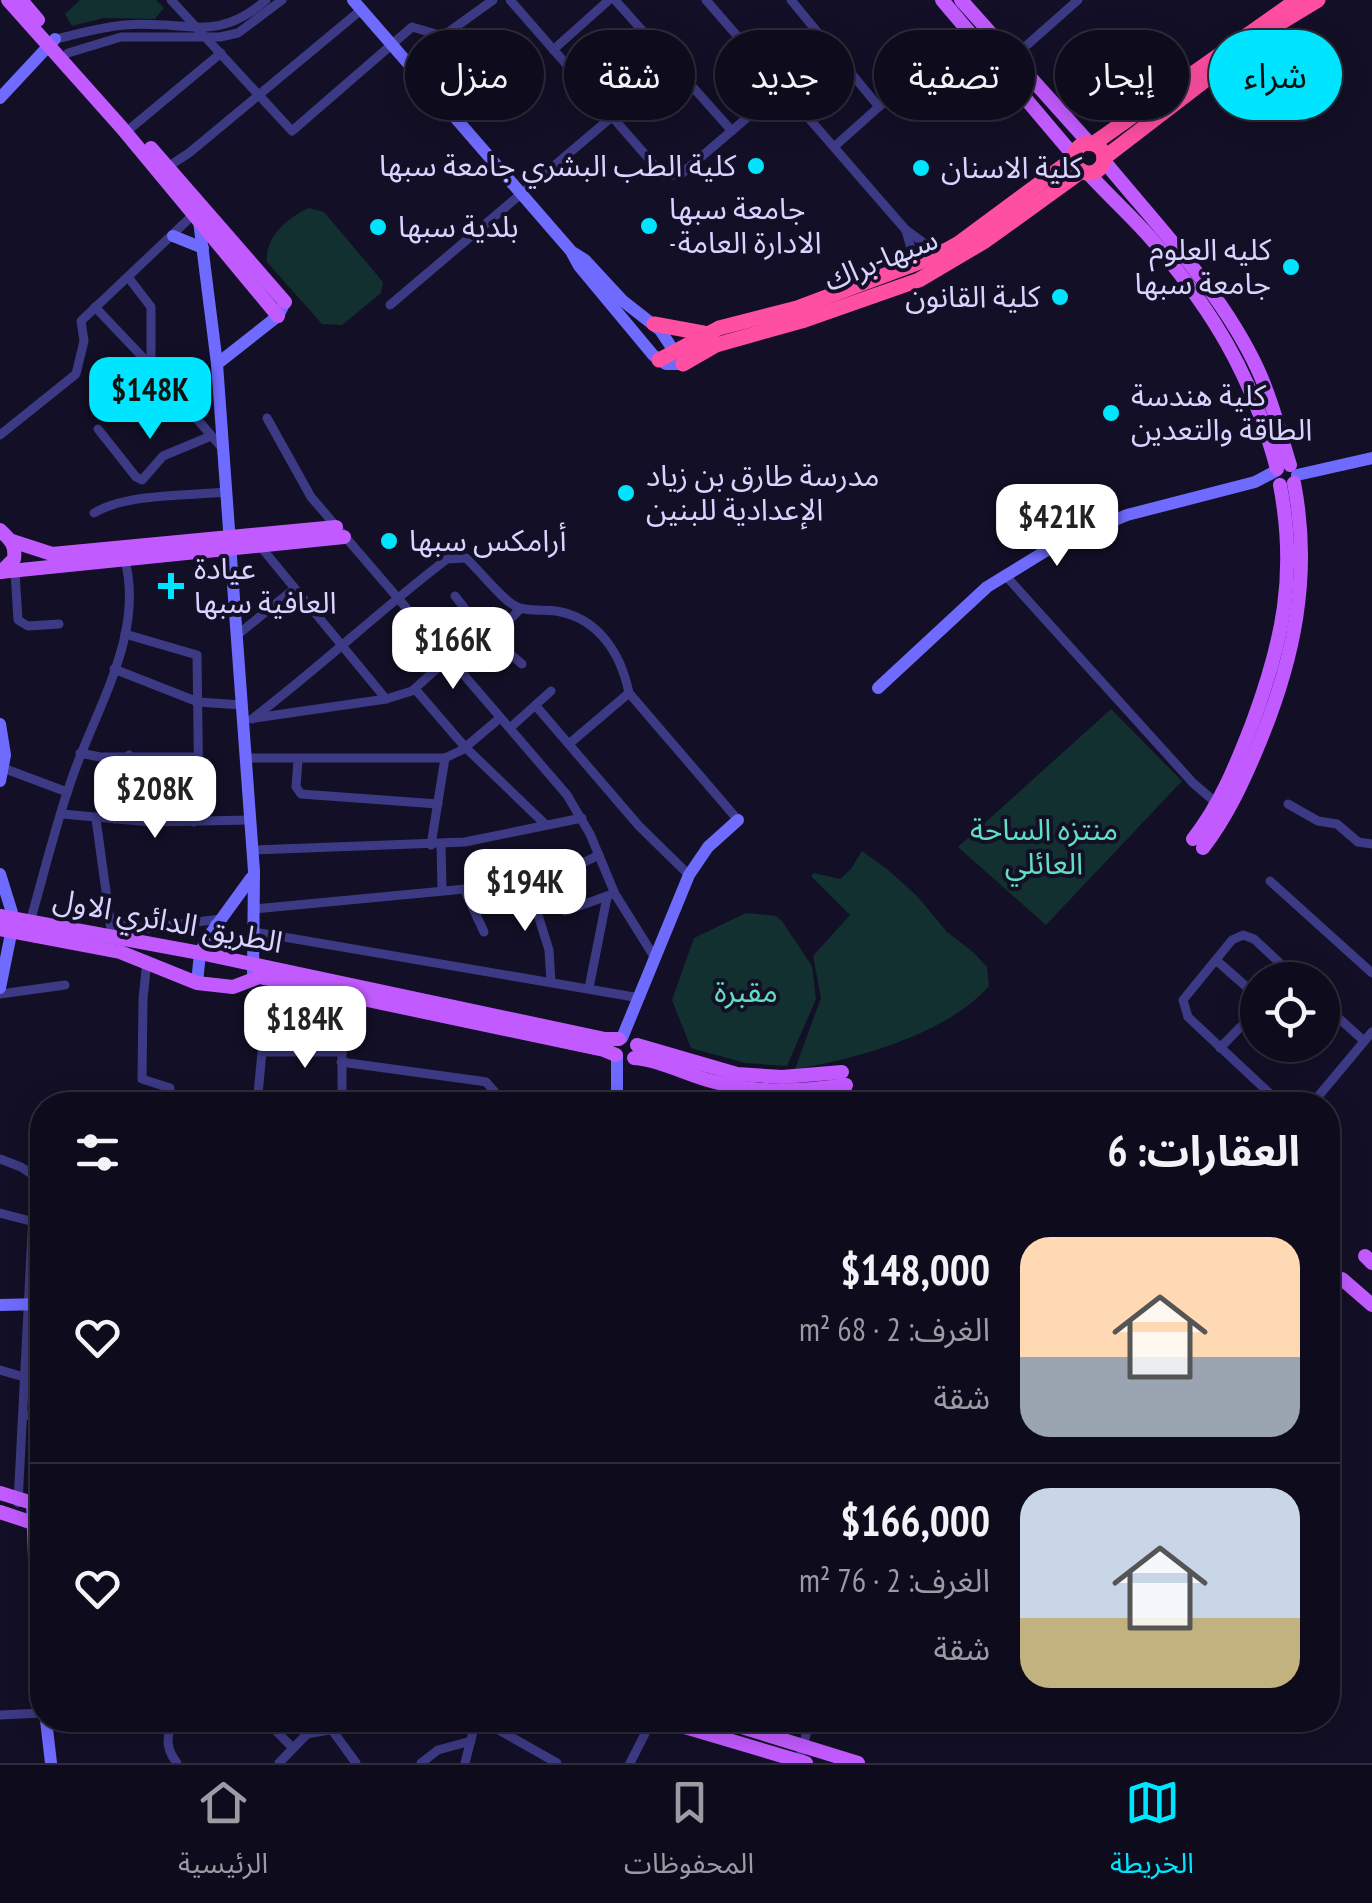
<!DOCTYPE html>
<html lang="ar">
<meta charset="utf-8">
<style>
:root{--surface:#0e0b1c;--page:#1c1929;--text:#f1f3f6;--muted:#9b9ba3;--line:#2e2b3b;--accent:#00e5ff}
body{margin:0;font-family:"PT Sans Narrow","Noto Sans Arabic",sans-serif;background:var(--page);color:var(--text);direction:rtl;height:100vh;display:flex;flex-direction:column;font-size:38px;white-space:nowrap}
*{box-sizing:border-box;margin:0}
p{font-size:32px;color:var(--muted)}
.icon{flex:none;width:55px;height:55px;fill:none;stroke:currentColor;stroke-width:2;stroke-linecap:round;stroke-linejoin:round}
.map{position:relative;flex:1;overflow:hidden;direction:ltr}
.drawer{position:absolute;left:30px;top:1092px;width:1310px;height:640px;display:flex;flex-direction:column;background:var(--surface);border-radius:40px;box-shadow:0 5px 25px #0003,0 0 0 2px var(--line);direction:rtl}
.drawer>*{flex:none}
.banner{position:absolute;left:30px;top:30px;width:1312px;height:90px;direction:rtl;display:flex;gap:20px}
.tools{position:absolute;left:1240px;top:962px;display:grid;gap:20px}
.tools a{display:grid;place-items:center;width:100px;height:100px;border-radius:50%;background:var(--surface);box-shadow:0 5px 25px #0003,0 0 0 2px var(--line);font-size:50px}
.price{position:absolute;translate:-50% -85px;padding:0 22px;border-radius:20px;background:#fff;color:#222;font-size:32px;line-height:65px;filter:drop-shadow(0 2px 5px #0008)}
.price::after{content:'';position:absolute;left:50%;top:60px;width:30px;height:22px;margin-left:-15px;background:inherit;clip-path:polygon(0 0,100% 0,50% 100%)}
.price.selected{background:var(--accent);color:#111}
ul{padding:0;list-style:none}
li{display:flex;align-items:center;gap:30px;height:250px;padding:0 40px}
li+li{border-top:2px solid var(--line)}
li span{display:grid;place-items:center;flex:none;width:280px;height:200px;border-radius:30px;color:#555}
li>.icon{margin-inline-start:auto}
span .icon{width:120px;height:120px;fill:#fffc;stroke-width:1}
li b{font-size:42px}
h2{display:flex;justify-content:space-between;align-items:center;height:120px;padding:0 40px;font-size:42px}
.tag{padding:0 35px;border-radius:45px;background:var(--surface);box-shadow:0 5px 25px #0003,0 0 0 2px var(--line);font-size:35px;line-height:90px}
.tag.selected{background:var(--accent);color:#111}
.tabs{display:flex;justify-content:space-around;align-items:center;height:140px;border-top:2px solid var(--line);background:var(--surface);font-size:28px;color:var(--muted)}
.tabs a{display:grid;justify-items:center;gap:5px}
.tabs .selected{color:var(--accent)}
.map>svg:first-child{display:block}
.green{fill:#12302f}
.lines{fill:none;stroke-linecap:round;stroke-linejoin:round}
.street{stroke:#3d3a85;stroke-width:9}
.secondary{stroke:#6f6bff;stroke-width:12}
.primary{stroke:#c25bff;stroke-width:14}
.highway{stroke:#ff4fa3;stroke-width:15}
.poi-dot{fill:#00e5ff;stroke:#130f26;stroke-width:4}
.labels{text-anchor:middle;stroke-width:8;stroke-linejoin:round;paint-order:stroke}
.poi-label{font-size:30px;fill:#d9d4ff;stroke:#130f26;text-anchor:start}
.street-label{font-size:30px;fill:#d9d4ff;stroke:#130f26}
.park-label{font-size:30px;fill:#5fe0c0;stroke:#130f26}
</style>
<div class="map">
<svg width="1372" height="1763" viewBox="0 0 1372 1763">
<rect width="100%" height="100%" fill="#130f26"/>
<!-- green -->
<g class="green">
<polygon points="80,0 156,0 164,8 155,19 104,18 72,26 65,14"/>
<path d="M309 208 324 212 383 282 381 293 342 325 322 324 267 262C264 238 288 217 309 208Z"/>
<polygon points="1111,709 1182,781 1046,925 958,847"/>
<path d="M862 851 888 870 917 896 947 932 973 952 987 967 989 986C947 1034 857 1059 795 1069L821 998 813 956 850 915 811 876 814 873 840 879 851 869Z"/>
<polygon points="746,913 776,916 782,921 812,966 816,999 787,1066 745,1063 691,1048 672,1000 694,938"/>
</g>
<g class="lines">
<!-- street -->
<g class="street">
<polyline points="171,0 292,131 412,27 443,36 493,0"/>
<polyline points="510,0 663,175 680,175 783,87"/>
<polyline points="615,0 732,131"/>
<polyline points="706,0 905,229 924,243 947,249"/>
<polyline points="791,0 879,107"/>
<path d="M55 39C78 34 101 27 125 25 185 19 215 45 266 0"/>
<polyline points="553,50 609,0"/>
<polyline points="68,53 121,37 220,37 238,33 282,0"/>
<polyline points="1000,69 1078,0"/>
<polyline points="132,127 221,53"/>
<polyline points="835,146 966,29"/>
<polyline points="166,168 189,153 361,10"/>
<polyline points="906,269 911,248 906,231"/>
<polyline points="128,277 151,307 151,366 223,449"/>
<polyline points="390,305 673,65"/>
<polyline points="95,307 151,366"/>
<polyline points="267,418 311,497 567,795 590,834 615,894 655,958"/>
<polyline points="98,429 136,477 142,480 163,456 211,436"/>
<polyline points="0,435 76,374 84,341 81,321 194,214"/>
<path d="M94 513C127 493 187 496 226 492"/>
<polyline points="260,546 386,699"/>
<polyline points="15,572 18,620 28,626 59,624"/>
<polyline points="1005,575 1193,783 1221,807"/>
<polyline points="455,596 481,629 522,664"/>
<polyline points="125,634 197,655 199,806 194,822"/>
<polyline points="236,636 294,589"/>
<polyline points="492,638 520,609"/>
<polyline points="114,669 198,702 242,705"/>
<polyline points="415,689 465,747 546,825"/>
<polyline points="629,693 738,820"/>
<polyline points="536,706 639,826 689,875"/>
<polyline points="255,718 386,699 412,691 481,629"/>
<path d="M252 719C319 668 380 610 447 559L466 558C479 570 503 601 517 607 528 612 544 609 556 611 599 618 621 654 629 693L570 743"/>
<polyline points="510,728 551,691"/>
<polyline points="80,753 100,757 198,757"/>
<polyline points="246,758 445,758 462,750 500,718"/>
<polyline points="298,760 296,787 301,794 438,804"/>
<polyline points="3,768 67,792"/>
<polyline points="1288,804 1318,821 1337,824 1358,842 1372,844"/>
<polyline points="62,814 151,822 250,820"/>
<polyline points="96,819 112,935"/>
<polyline points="115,819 129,755"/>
<polyline points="441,844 442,890"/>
<polyline points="431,845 445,758"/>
<polyline points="252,850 465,842 582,818"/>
<polyline points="1270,881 1372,973"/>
<polyline points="528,883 549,950 551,982"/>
<polyline points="464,889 484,932"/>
<polyline points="254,909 528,883 568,870 599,855"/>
<polyline points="565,911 610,895"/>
<path d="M30 922C43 877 54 831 69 787 92 714 147 635 124 557"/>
<polyline points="110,924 148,928 221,919"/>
<polyline points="254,932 640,998"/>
<polyline points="147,960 143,999 142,1079 170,1088 170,1105"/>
<polyline points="1216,960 1258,997"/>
<polyline points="589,988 607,897"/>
<polyline points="0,994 65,985"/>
<polyline points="1322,1003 1364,1041"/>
<polyline points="1220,1048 1258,1009"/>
<polyline points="341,1062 480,1081 486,1082 501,1099 523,1105"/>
<polyline points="846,1084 851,1105"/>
<polyline points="257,1105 262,1052 342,1052"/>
<polyline points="342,1105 342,1052 347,998"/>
<polyline points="1282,1105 1188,1017 1183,1000 1232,940 1243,935 1254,939 1298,980"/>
<polyline points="1311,1105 1372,1032"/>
<polyline points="0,1159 21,1167 42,1181"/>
<polyline points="0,1213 42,1224"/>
<polyline points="0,1370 24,1377"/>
<polyline points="23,1415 42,1416"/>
<polyline points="18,1503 35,1176"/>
<polyline points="0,1715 42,1713"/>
<path d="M172 1720C167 1738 165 1748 177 1763"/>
<polyline points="248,1720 254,1726 272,1727 292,1747"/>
<polyline points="437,1720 474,1729"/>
<polyline points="481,1720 557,1763"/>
<polyline points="332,1730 356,1763"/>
<polyline points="799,1761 810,1720"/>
<polyline points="279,1763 307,1734 340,1728 346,1720"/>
<polyline points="421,1763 438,1750 471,1741"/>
<polyline points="465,1763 476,1720"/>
<polyline points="630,1763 652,1720"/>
</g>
<!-- secondary -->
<g class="secondary">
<polyline points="353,0 571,251 579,266 653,355 666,364 683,364"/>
<polyline points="0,98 55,39"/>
<polyline points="199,221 217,364 236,626 254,871 253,973"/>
<polyline points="173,236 203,248"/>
<polyline points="574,253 585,260 623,301 660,330 674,351 675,359"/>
<polyline points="217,364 278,316 285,302"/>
<polyline points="1297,475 1372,458"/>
<polyline points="878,688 987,587 1057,544 1127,515 1255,482 1276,471"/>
<polyline points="0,724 5,755 0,781"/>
<polyline points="0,874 14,919 0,988"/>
<path d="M216 925C224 946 236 948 254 938"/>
<polyline points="197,983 200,953 206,940 251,878"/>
<polyline points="622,1038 689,875 708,847 738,820"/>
<polyline points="617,1105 617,1057"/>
<polyline points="0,1305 42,1304"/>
<polyline points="32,1503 36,1613 42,1682"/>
<polyline points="46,1720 51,1763"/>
</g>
<!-- primary -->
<g class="primary">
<polyline points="8,0 122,128 278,316"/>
<polyline points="21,0 38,20"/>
<polyline points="942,0 1074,156"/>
<polyline points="961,0 1090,144"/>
<polyline points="151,148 285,302"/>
<path d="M1104 161C1158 227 1222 292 1258 370 1272 400 1280 433 1290 465"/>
<path d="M1088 173C1107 194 1128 213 1147 234 1211 307 1252 374 1277 469"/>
<path d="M0 530C10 540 16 544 14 559L1 572"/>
<polyline points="12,541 52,554 336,527"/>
<polyline points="0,572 344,537"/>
<path d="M1193 839C1220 805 1236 765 1252 724 1283 641 1297 574 1280 485"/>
<path d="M1203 848C1227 817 1243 782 1258 746 1294 660 1312 576 1294 483"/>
<polyline points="0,916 200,953 605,1039 619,1039"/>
<polyline points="0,929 120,952 197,983 233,987 259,977 604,1050 616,1055"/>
<polyline points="637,1045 737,1074 782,1077 842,1072"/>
<path d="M634 1058C660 1060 685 1074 711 1081 756 1094 800 1092 846 1085"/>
<polyline points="1365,1256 1372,1263"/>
<polyline points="1342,1279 1372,1305"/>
<polyline points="0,1493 42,1506"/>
<polyline points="0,1512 42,1526"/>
<polyline points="661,1720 806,1763"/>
<polyline points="719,1720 858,1763"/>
</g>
<!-- highway -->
<g class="highway">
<circle cx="1089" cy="158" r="15"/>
<polyline points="1093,144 1297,0"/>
<polyline points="1104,158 1280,23 1318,0"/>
<polyline points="654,324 703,333"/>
<polyline points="659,360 719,328 797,308 936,256 959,243 1074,158"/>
<polyline points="683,364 716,345 805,320 919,280 985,241 1082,171"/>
</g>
</g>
<!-- markers -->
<g class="poi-dot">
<circle cx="756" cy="166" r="10"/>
<circle cx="921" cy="168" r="10"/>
<circle cx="649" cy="226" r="10"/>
<circle cx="378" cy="227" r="10"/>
<circle cx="1291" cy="267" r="10"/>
<circle cx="1060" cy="297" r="10"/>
<circle cx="1111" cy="413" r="10"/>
<circle cx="626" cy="493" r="10"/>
<circle cx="389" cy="541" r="10"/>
<path d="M166 571h10v10h10v10h-10v10h-10v-10h-10v-10h10z"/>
</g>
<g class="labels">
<!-- poi labels -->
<g class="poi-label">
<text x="736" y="176" text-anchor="end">كلية الطب البشري جامعة سبها</text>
<text x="941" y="178">كلية الاسنان</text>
<text x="669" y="219">جامعة سبها<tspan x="669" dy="34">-الادارة العامة</tspan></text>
<text x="398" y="237">بلدية سبها</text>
<text x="1271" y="260" text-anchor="end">كليه العلوم<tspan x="1271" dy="34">جامعة سبها</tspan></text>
<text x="1040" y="307" text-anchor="end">كلية القانون</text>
<text x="1131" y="406">كلية هندسة<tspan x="1131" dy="34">الطاقة والتعدين</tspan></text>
<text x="646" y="486">مدرسة طارق بن زياد<tspan x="646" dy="34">الإعدادية للبنين</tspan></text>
<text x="409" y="551">أرامكس سبها</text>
<text x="194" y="579">عيادة<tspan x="194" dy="34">العافية سبها</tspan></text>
</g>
<!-- street labels -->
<g class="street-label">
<text transform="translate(881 260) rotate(-22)" y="10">سبها-براك</text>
<text transform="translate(168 921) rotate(11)" y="10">الطريق الدائري الاول</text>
</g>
<!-- park labels -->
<g class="park-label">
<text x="1044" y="840">منتزه الساحة<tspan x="1044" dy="34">العائلي</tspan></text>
<text x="746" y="1002">مقبرة</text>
</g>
</g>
</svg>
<div class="tools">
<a><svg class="icon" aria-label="locate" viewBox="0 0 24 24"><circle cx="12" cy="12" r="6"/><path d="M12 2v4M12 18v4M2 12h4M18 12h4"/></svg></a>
</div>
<b class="price selected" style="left:150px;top:442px">$148K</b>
<b class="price" style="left:1057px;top:569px">$421K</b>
<b class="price" style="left:453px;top:692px">$166K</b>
<b class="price" style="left:155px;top:841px">$208K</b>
<b class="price" style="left:525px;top:934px">$194K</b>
<b class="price" style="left:305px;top:1071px">$184K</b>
<div class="banner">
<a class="tag selected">شراء</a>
<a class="tag">إيجار</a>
<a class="tag">تصفية</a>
<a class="tag">جديد</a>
<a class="tag">شقة</a>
<a class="tag">منزل</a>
</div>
<section class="drawer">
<h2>العقارات: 6<svg class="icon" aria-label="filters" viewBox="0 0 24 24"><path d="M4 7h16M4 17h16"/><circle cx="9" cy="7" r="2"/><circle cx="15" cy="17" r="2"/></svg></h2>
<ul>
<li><span style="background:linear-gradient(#ffd9b3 60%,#9aa5b1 0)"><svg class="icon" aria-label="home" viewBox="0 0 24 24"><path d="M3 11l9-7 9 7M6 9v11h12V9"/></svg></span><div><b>$148,000</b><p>الغرف: 2 · 68 m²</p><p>شقة</p></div><svg class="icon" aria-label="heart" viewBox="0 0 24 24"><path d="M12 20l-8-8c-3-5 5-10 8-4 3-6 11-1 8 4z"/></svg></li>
<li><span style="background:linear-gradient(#c9d6e8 65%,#c2b280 0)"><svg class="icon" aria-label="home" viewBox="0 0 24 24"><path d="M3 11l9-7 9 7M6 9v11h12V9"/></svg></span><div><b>$166,000</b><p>الغرف: 2 · 76 m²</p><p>شقة</p></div><svg class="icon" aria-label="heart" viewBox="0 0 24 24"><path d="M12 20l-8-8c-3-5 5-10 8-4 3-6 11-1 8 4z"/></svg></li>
</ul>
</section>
</div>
<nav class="tabs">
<a class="selected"><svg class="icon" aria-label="map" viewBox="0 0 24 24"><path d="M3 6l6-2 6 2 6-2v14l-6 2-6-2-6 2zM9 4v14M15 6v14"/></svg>الخريطة</a>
<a><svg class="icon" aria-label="saved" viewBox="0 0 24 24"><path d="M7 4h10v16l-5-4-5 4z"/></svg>المحفوظات</a>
<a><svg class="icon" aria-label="home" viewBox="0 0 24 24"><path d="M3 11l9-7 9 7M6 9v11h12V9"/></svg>الرئيسية</a>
</nav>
